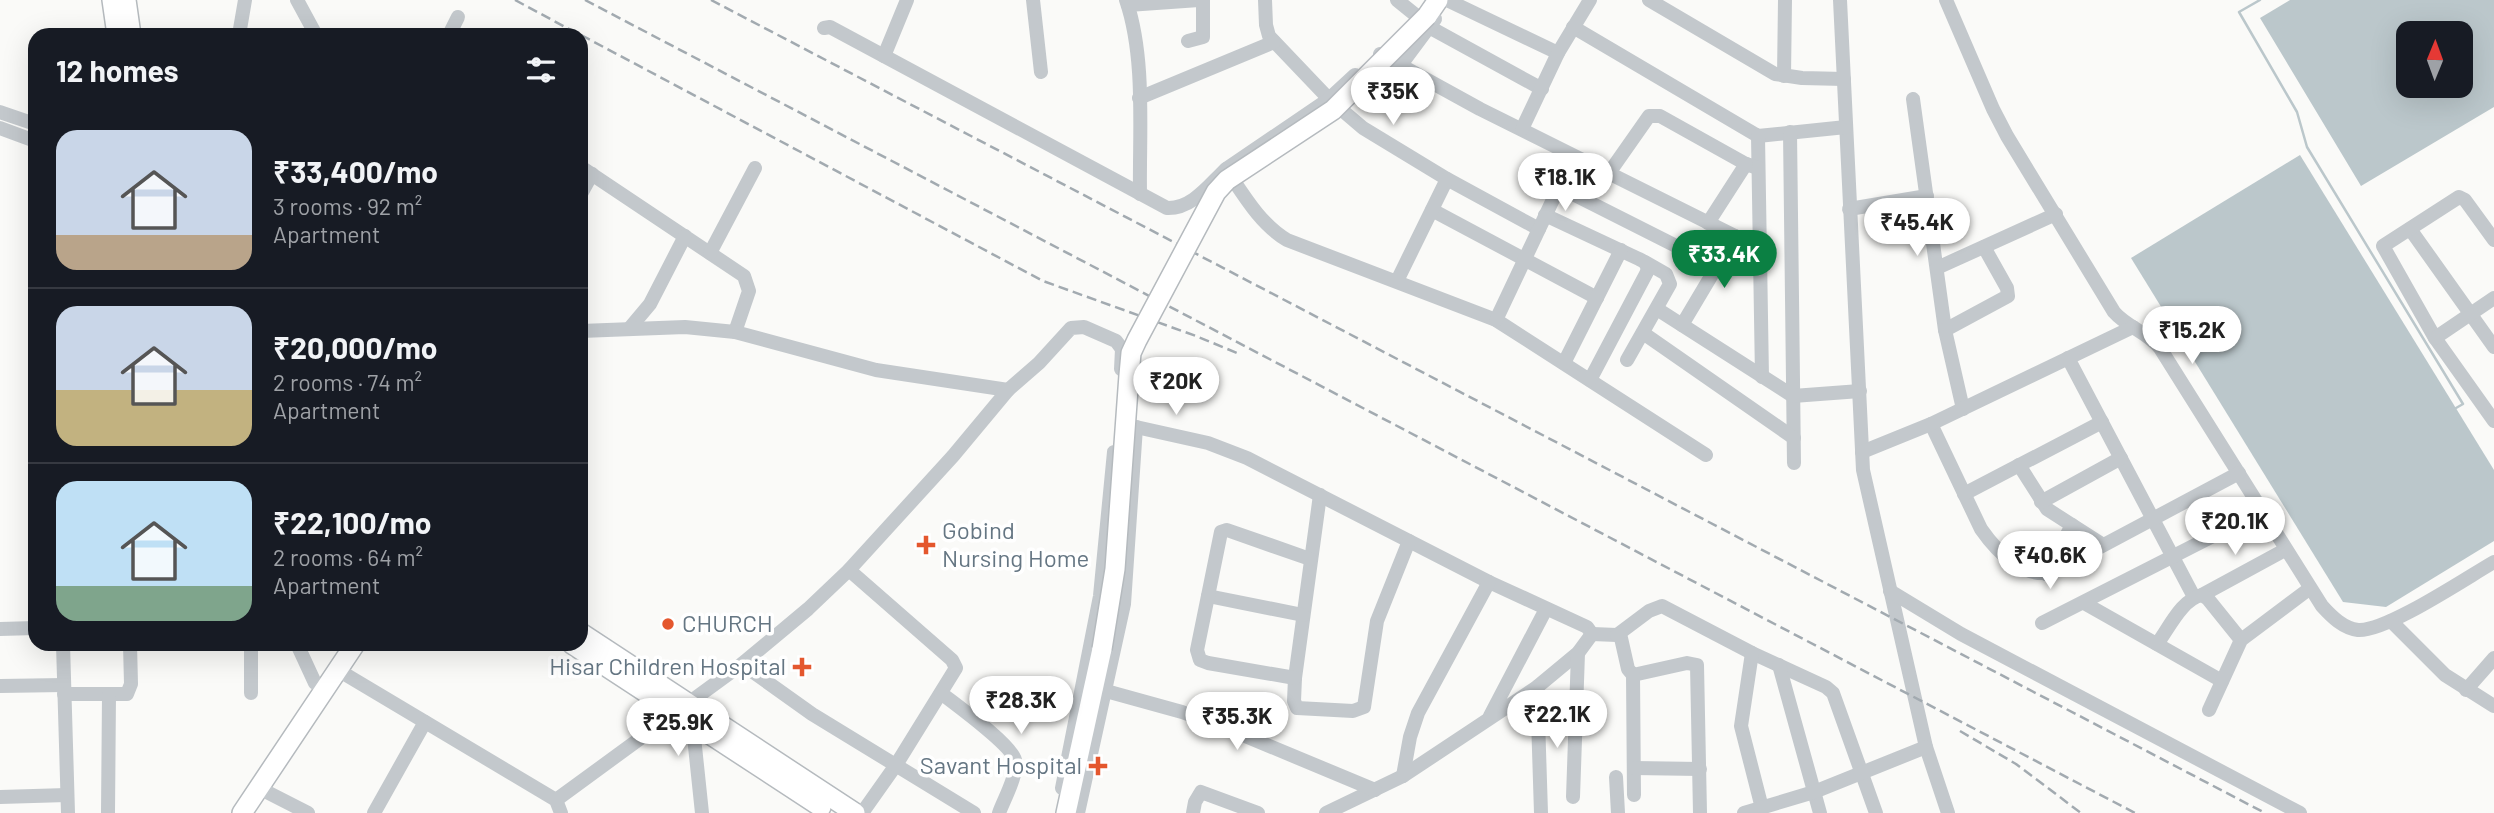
<!DOCTYPE html>
<meta charset="utf-8">
<style>
:root{--surface:#171b24;--page:#20242c;--text:#f1f3f6;--muted:#9ea1a6;--line:#363941;--accent:#0b8043}
body{margin:0;font-family:Barlow,sans-serif;background:var(--page);color:var(--text);height:100vh;display:flex;flex-direction:column;font-size:26px;white-space:nowrap}
*{box-sizing:border-box;margin:0}
p{font-size:23px;color:var(--muted)}
.icon{flex:none;width:38px;height:38px;fill:none;stroke:currentColor;stroke-width:2;stroke-linecap:round;stroke-linejoin:round}
.map{position:relative;flex:1;overflow:hidden}
.side{position:absolute;left:28px;top:28px;width:560px;height:623px;display:flex;flex-direction:column;background:var(--surface);border-radius:21px;box-shadow:0 7px 28px #0002}
.side>*{flex:none}
.needle{width:46px;rotate:1deg}
.tools{position:absolute;left:2396px;top:21px;display:grid;gap:14px}
.tools a{display:grid;place-items:center;width:77px;height:77px;border-radius:14px;background:var(--surface);box-shadow:0 7px 28px #0002;font-size:35px}
.price{position:absolute;translate:-50% -60px;padding:0 16px;border-radius:24px;background:#fff;color:#222;font-size:23px;line-height:46px;filter:drop-shadow(0 2px 4px #0008)}
.price::after{content:'';position:absolute;left:50%;top:42px;width:21px;height:16px;margin-left:-10px;background:inherit;clip-path:polygon(0 0,100% 0,50% 100%)}
.price.on{background:var(--accent);color:#fff}
ul{padding:0;list-style:none}
li{display:flex;align-items:center;gap:21px;height:175px;padding:0 28px}
li+li{border-top:2px solid var(--line)}
li span{display:grid;place-items:center;flex:none;width:196px;height:140px;border-radius:21px;color:#555}
li>.icon{margin-inline-start:auto}
span .icon{width:84px;height:84px;fill:#fffc;stroke-width:1}
li b{font-size:30px}
h2{display:flex;justify-content:space-between;align-items:center;height:84px;padding:0 28px;font-size:30px}
.map>svg:first-child{display:block}
.water{fill:#bbc7cb;fill-rule:evenodd}
.lines{fill:none;stroke-linecap:round;stroke-linejoin:round}
.stream{stroke:#bbc7cb;stroke-width:2.5}
.major-casing{stroke:#b5babe;stroke-width:22}
.minor{stroke:#c3c8cc;stroke-width:14}
.major{stroke:#fff;stroke-width:19}
.rail{stroke:#a2aab0;stroke-width:2.5;stroke-dasharray:10 5;stroke-linecap:butt}
.major-bridge-casing{stroke:#b5babe;stroke-width:22;stroke-linecap:butt}
.major-bridge{stroke:#fff;stroke-width:19}
.poi-dot{fill:#e4572e;stroke:#fff;stroke-width:2.5}
.labels{text-anchor:middle;stroke-width:7;stroke-linejoin:round;paint-order:stroke}
.poi-label{font-size:24px;fill:#657683;stroke:#fff;text-anchor:start}
</style>
<div class="map">
<svg width="2494" height="813" viewBox="0 0 2494 813">
<rect width="100%" height="100%" fill="#fafaf8"/>
<!-- water -->
<g class="water">
<path d="M2290 0H2494V107L2361 186 2260 18ZM2408 33H2460V86H2408Z"/>
<polygon points="2300,155 2494,470 2494,541 2386,607 2343,602 2131,258"/>
</g>
<g class="lines">
<!-- stream -->
<polyline class="stream" points="2260,0 2239,12 2297,112 2307,147 2463,404 2456,408"/>
<defs>
<g id="major">
<polyline points="112,0 117,35"/>
<polyline points="126,0 131,35"/>
<polyline points="1427,16 1438,0"/>
<polyline points="581,633 855,813"/>
<polyline points="572,644 821,807"/>
<polyline points="242,813 355,644"/>
<polyline points="1066,813 1102,649"/>
</g>
</defs>
<!-- major casing -->
<use href="#major" class="major-casing"/>
<!-- minor -->
<g class="minor">
<polyline points="297,0 316,35"/>
<polyline points="1033,0 1041,72"/>
<path d="M1126 0C1146 58 1139 133 1140 194"/>
<polyline points="1265,0 1266,25 1269,36 1329,99 1363,128 1447,179 1539,229"/>
<polyline points="1397,0 1418,17"/>
<polyline points="1649,0 1775,74 1802,78 1844,79"/>
<polyline points="1840,0 1863,470 1926,747 1948,813"/>
<path d="M1946 0 1993 109 2007 136 2114 312C2127 327 2147 332 2160 348L2322 606C2332 617 2343 628 2358 630 2386 632 2466 578 2494 562"/>
<polyline points="1449,1 1558,53"/>
<polyline points="1128,5 1199,0"/>
<polyline points="1429,27 1542,89"/>
<polyline points="1573,27 1758,136 1846,127"/>
<path d="M824 28 830 27 1167 208C1192 209 1209 185 1226 169 1243 194 1260 224 1287 240L1496 320 1706 455"/>
<polyline points="239,35 245,0"/>
<polyline points="449,35 458,17"/>
<polyline points="1188,41 1203,37 1203,0"/>
<polyline points="1380,54 1480,109 1759,248"/>
<polyline points="884,56 907,0"/>
<polyline points="1400,66 1435,19"/>
<polyline points="1784,76 1785,0"/>
<polyline points="1139,98 1274,42"/>
<polyline points="1913,99 1945,330 1963,409"/>
<polyline points="0,112 35,124"/>
<polyline points="0,128 35,141"/>
<polyline points="1522,129 1558,53 1590,0"/>
<polyline points="1790,132 1794,463"/>
<polyline points="1758,136 1762,377"/>
<polyline points="581,167 744,276 749,291 735,332"/>
<polyline points="1226,169 1329,99 1355,75"/>
<polyline points="1609,173 1649,116 1660,116 1746,164 1758,168"/>
<polyline points="581,194 592,174"/>
<polyline points="1849,209 1927,196"/>
<polyline points="1432,210 1597,298"/>
<path d="M1545 215 1639 259C1646 262 1648 265 1647 272L1590 380"/>
<polyline points="1708,223 1746,164"/>
<polyline points="2410,229 2494,347"/>
<polyline points="2494,240 2465,200 2459,197 2383,246 2435,338 2494,421"/>
<polyline points="710,253 755,168"/>
<polyline points="1937,268 2056,214"/>
<polyline points="1397,281 1447,179"/>
<polyline points="1657,309 1793,396 1860,391"/>
<polyline points="1496,320 1557,191 1567,191 1684,250"/>
<polyline points="1682,325 1735,236"/>
<polyline points="629,329 650,304 685,236"/>
<polyline points="1945,330 2008,296 2007,288 1984,247"/>
<polyline points="581,331 685,327 735,332 876,370 1008,390"/>
<polyline points="1643,333 1794,438"/>
<polyline points="2435,338 2494,298"/>
<polyline points="2068,358 2194,597"/>
<polyline points="1627,360 1670,284 1666,274 1645,262"/>
<polyline points="1564,363 1621,250"/>
<path d="M1931 424 1981 529C1997 552 2025 581 2055 571L2239 473"/>
<polyline points="1136,427 1208,443 1247,458 1489,582 1587,627 1592,634 1578,653 1537,687 1403,776 1326,813"/>
<polyline points="1862,452 1931,424 2133,327"/>
<polyline points="2019,465 2047,509 2103,545"/>
<polyline points="1964,494 2102,422"/>
<polyline points="1320,495 1295,678 1294,701 1297,708 1353,711 1364,707 1377,621 1409,541"/>
<polyline points="2041,502 2121,458"/>
<polyline points="849,570 952,660 956,668 896,765 862,813"/>
<polyline points="2046,574 2072,525"/>
<polyline points="1890,591 1961,634 2300,813"/>
<polyline points="2202,595 2285,550"/>
<polyline points="1208,596 1303,615"/>
<polyline points="2084,603 2222,681"/>
<polyline points="2391,621 2445,675 2494,706"/>
<polyline points="2042,623 2262,511"/>
<polyline points="0,629 35,628"/>
<polyline points="1592,634 1617,635 1621,638 1628,669 1633,675 1687,663 1697,665 1700,813"/>
<polyline points="1617,635 1649,611 1662,606 1752,653 1826,687 1833,693 1876,813"/>
<polyline points="63,644 68,813"/>
<polyline points="297,644 315,683"/>
<path d="M2157 644C2169 628 2182 599 2202 595L2208 599 2241 640"/>
<polyline points="1752,653 1741,726 1762,808"/>
<polyline points="742,664 812,714 974,813"/>
<polyline points="1779,665 1820,813"/>
<polyline points="338,670 556,800 561,813"/>
<polyline points="1633,675 1634,795"/>
<polyline points="1295,678 1208,663 1200,660 1197,650 1221,532 1227,530 1310,559"/>
<polyline points="0,686 64,685"/>
<polyline points="1537,687 1541,813"/>
<polyline points="2466,690 2494,658"/>
<polyline points="1106,691 1182,712 1231,730 1375,790"/>
<polyline points="251,693 251,644"/>
<path d="M941 693C956 705 1011 744 1015 760 1018 775 1004 799 999 813"/>
<polyline points="64,694 127,694 131,684 130,644"/>
<polyline points="2209,710 2241,640 2309,589"/>
<polyline points="1490,716 1546,609"/>
<polyline points="1634,768 1700,769"/>
<polyline points="1403,776 1410,737 1418,713 1489,582"/>
<polyline points="1616,777 1618,813"/>
<polyline points="259,788 308,813"/>
<polyline points="1062,788 1100,596 1114,452"/>
<polyline points="0,797 67,795"/>
<polyline points="1573,797 1578,653"/>
<polyline points="556,800 742,664 808,609 849,570 953,456 1008,390 1039,363 1071,328 1084,327 1116,341 1122,349 1121,369"/>
<polyline points="108,813 109,695"/>
<polyline points="374,813 425,722"/>
<polyline points="702,813 694,737 697,726 703,719"/>
<polyline points="1078,813 1124,604 1136,427 1128,426"/>
<polyline points="1193,813 1195,802 1201,792 1258,813"/>
<polyline points="1744,813 1814,792 1926,747"/>
</g>
<!-- major -->
<use href="#major" class="major"/>
<!-- rail -->
<g class="rail">
<polyline points="515,0 580,35"/>
<polyline points="585,0 2135,813"/>
<polyline points="711,0 2265,813"/>
<polyline points="581,35 1043,281 1196,336 1237,353"/>
<polyline points="1960,731 2016,764 2081,813"/>
</g>
<defs>
<polyline id="major-bridge" points="1102,649 1115,569 1129,375 1131,353 1137,340 1216,192 1227,180 1333,110 1427,16"/>
</defs>
<!-- major-bridge casing -->
<use href="#major-bridge" class="major-bridge-casing"/>
<!-- major-bridge -->
<use href="#major-bridge" class="major-bridge"/>
</g>
<!-- markers -->
<g class="poi-dot">
<path d="M922.5 534.5h7v7h7v7h-7v7h-7v-7h-7v-7h7z"/>
<circle cx="668" cy="624" r="7"/>
<path d="M798.5 656.5h7v7h7v7h-7v7h-7v-7h-7v-7h7z"/>
<path d="M1094.5 755.5h7v7h7v7h-7v7h-7v-7h-7v-7h7z"/>
</g>
<g class="labels">
<!-- poi labels -->
<g class="poi-label">
<text x="942" y="539">Gobind<tspan x="942" dy="28">Nursing Home</tspan></text>
<text x="682" y="632">CHURCH</text>
<text x="786" y="675" text-anchor="end">Hisar Children Hospital</text>
<text x="1082" y="774" text-anchor="end">Savant Hospital</text>
</g>
</g>
</svg>
<div class="tools">
<a><svg class="needle" viewBox="-14 -14 28 28"><path d="M0-13l5 13h-10z" fill="#e53935"/><path d="M0 13l5-13h-10z" fill="#9ea1a6"/></svg></a>
</div>
<b class="price" style="left:1393px;top:127px">₹35K</b>
<b class="price" style="left:1565px;top:213px">₹18.1K</b>
<b class="price" style="left:1917px;top:258px">₹45.4K</b>
<b class="price on" style="left:1724px;top:290px">₹33.4K</b>
<b class="price" style="left:2192px;top:366px">₹15.2K</b>
<b class="price" style="left:1176px;top:417px">₹20K</b>
<b class="price" style="left:2235px;top:557px">₹20.1K</b>
<b class="price" style="left:2050px;top:591px">₹40.6K</b>
<b class="price" style="left:1021px;top:736px">₹28.3K</b>
<b class="price" style="left:1557px;top:750px">₹22.1K</b>
<b class="price" style="left:1237px;top:752px">₹35.3K</b>
<b class="price" style="left:678px;top:758px">₹25.9K</b>
<section class="side">
<h2>12 homes<svg class="icon" aria-label="filters" viewBox="0 0 24 24"><path d="M4 7h16M4 17h16"/><circle cx="9" cy="7" r="2"/><circle cx="15" cy="17" r="2"/></svg></h2>
<ul>
<li><span style="background:linear-gradient(#c9d6e8 75%,#b9a48a 0)"><svg class="icon" aria-label="home" viewBox="0 0 24 24"><path d="M3 11l9-7 9 7M6 9v11h12V9"/></svg></span><div><b>₹33,400/mo</b><p>3 rooms · 92 m²</p><p>Apartment</p></div></li>
<li><span style="background:linear-gradient(#c9d6e8 60%,#c2b280 0)"><svg class="icon" aria-label="home" viewBox="0 0 24 24"><path d="M3 11l9-7 9 7M6 9v11h12V9"/></svg></span><div><b>₹20,000/mo</b><p>2 rooms · 74 m²</p><p>Apartment</p></div></li>
<li><span style="background:linear-gradient(#bfe0f5 75%,#7fa58c 0)"><svg class="icon" aria-label="home" viewBox="0 0 24 24"><path d="M3 11l9-7 9 7M6 9v11h12V9"/></svg></span><div><b>₹22,100/mo</b><p>2 rooms · 64 m²</p><p>Apartment</p></div></li>
</ul>
</section>
</div>
